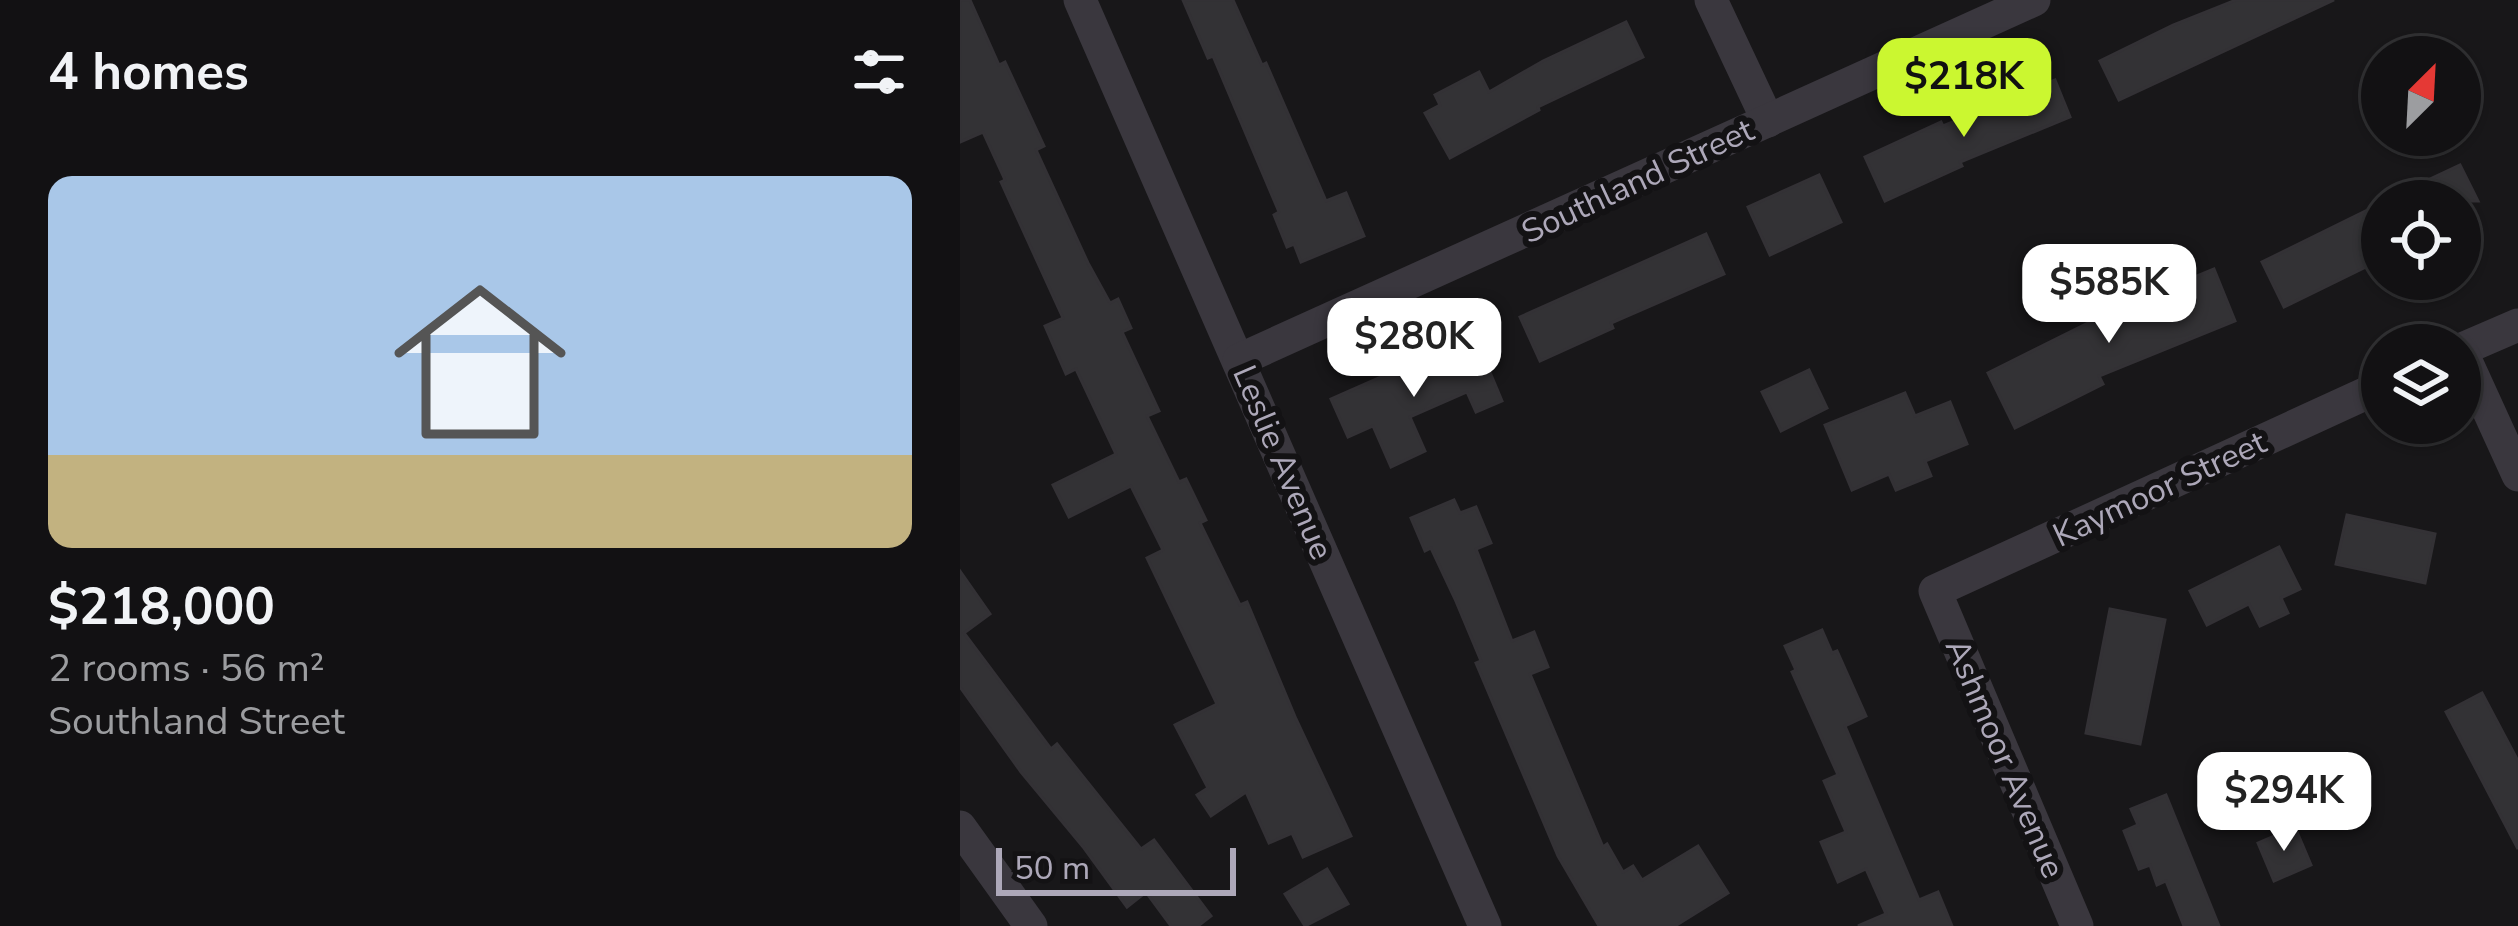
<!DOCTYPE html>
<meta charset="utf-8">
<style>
:root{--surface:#121113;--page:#1b1a1c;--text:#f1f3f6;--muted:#9c9da0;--line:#313133;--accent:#cbf730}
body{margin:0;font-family:"Nunito Sans",sans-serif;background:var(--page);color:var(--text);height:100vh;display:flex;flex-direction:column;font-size:45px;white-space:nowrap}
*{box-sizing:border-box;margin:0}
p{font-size:39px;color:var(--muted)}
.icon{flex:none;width:66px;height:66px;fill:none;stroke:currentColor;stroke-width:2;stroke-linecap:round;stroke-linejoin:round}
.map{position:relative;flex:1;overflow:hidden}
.drawer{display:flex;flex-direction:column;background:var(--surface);width:960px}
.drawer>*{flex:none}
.needle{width:78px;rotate:24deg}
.fabs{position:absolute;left:1401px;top:36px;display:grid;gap:24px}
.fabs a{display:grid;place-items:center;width:120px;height:120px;border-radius:50%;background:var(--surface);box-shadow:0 3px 9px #0004,0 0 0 3px var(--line);font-size:60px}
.scale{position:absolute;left:36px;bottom:30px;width:240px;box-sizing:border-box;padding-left:12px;border:6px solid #ada8b9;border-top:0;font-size:33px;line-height:42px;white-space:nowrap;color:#ada8b9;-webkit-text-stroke:9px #131214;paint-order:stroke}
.price{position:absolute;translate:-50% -102px;padding:0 27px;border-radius:24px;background:#fff;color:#222;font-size:39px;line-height:78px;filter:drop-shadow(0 3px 6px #0008)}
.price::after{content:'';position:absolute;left:50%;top:72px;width:36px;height:27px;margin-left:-18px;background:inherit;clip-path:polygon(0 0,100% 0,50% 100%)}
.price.selected{background:var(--accent);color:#111}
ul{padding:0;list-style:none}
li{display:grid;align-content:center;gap:24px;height:636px;padding:0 48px}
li+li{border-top:3px solid var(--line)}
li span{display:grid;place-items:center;height:372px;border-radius:24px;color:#555}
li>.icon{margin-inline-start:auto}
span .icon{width:216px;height:216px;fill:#fffc;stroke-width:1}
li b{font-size:51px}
h2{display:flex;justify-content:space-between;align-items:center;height:144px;padding:0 48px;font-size:51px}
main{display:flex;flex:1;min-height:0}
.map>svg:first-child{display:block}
.building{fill:#333235;stroke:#333135;stroke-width:3}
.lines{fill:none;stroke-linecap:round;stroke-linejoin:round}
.street{stroke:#3a373e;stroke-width:33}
.labels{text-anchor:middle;stroke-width:12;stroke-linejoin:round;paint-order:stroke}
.street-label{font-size:33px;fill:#ada8b9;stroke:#131214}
</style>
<main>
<section class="drawer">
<h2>4 homes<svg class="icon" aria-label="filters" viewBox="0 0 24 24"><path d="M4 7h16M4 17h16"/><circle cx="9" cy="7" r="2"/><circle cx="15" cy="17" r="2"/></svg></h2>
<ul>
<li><span style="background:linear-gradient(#a9c7e8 75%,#c2b280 0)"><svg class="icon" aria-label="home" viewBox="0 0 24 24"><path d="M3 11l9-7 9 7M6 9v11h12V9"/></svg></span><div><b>$218,000</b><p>2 rooms · 56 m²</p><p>Southland Street</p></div></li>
</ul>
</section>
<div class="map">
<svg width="1558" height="926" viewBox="0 0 1558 926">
<rect width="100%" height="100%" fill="#181719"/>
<!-- building -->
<g class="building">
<polygon points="0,0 10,0 39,65 45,62 84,146 76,150 128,263 150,303 158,299 171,328 162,332 199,411 187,416 219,482 226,479 246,520 240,523 280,605 287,602 336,719 391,836 343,857 332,833 309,843 286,792 251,816 237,795 248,788 215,725 257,704 187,558 203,550 171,486 109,517 93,485 156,454 116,369 106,374 85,326 103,318 41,182 45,180 23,132 0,142"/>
<polygon points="223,0 273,0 302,65 306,63 366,201 386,193 404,236 341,262 334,244 327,247 314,215 319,212 253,56 248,58"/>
<polygon points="1276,0 1374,0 1159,100 1140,61 1213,25"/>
<polygon points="666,22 683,57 578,107 579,110 490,158 465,113 480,105 475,95 519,72 529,92 583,61"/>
<polygon points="1095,80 1110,117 1000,162 1002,166 925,201 905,157 981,122 983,126"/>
<polygon points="1500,165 1518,201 1423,201"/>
<polygon points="859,175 881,222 810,255 788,207"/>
<polygon points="1422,203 1422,259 1324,307 1302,262"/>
<polygon points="746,234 764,274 651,323 653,328 580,361 560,317"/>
<polygon points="1254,269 1275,321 1139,376 1143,384 1055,428 1028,373 1156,309"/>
<polygon points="519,346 542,401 516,412 507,392 450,417 465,451 431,467 413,426 388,437 371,399 473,354 478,364"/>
<polygon points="849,370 867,408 821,431 802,392"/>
<polygon points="945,393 955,416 990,402 1007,444 965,461 971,476 936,490 929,474 892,490 865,425"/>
<polygon points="494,500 500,513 516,507 531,543 516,549 552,641 574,632 588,667 570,674 643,847 647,844 663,872 673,866 682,880 738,846 768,893 715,926 639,926 598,856 516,663 521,661 495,599 471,548 465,551 451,518"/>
<polygon points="1387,515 1475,534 1465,583 1376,564"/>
<polygon points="1319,547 1340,589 1321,598 1328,613 1300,626 1289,604 1247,625 1230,591"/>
<polygon points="0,571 30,614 4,633 91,749 97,744 181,849 194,840 251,916 238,926 211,926 186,892 167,907 124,848 61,772 0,687"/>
<polygon points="1150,609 1205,620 1180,744 1126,733"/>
<polygon points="862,630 872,653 877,651 906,716 885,726 959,900 978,892 992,926 898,926 926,914 906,869 878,882 861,842 886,832 864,781 878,775 832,672 836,670 825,646"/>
<polygon points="1522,693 1558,761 1558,849 1486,712"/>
<polygon points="1206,795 1259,926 1224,926 1206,881 1197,885 1190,865 1179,869 1164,831 1178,825 1171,809"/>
<polygon points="1335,827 1351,865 1314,881 1298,843"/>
<polygon points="367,869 388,904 345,926 325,894"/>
</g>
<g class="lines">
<!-- street -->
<g class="street">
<polyline points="120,0 525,926"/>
<polyline points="751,0 808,121"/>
<polyline points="1500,350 1558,325"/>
<polyline points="1501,350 1558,475"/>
<polyline points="279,360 1074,0"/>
<polyline points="0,827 71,926"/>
<polyline points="1117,926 975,591 1422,386"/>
</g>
</g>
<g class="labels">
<!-- street labels -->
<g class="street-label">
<text transform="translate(677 180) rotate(-25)" y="12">Southland Street</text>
<text transform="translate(324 462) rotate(67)" y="12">Leslie Avenue</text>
<text transform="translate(1199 488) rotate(-25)" y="12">Kaymoor Street</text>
<text transform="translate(1046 758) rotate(67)" y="12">Ashmoor Avenue</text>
</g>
</g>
</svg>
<div class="fabs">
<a><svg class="needle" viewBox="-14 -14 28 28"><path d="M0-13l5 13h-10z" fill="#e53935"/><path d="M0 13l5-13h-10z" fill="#9c9da0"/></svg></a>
<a><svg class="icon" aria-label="locate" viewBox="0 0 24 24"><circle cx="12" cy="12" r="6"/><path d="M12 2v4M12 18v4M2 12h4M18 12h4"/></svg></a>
<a><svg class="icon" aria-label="layers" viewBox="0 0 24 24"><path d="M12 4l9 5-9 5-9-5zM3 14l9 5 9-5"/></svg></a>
</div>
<div class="scale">50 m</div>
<b class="price selected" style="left:1004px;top:140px">$218K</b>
<b class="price" style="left:1149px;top:346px">$585K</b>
<b class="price" style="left:454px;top:400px">$280K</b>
<b class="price" style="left:1324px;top:854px">$294K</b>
</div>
</main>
